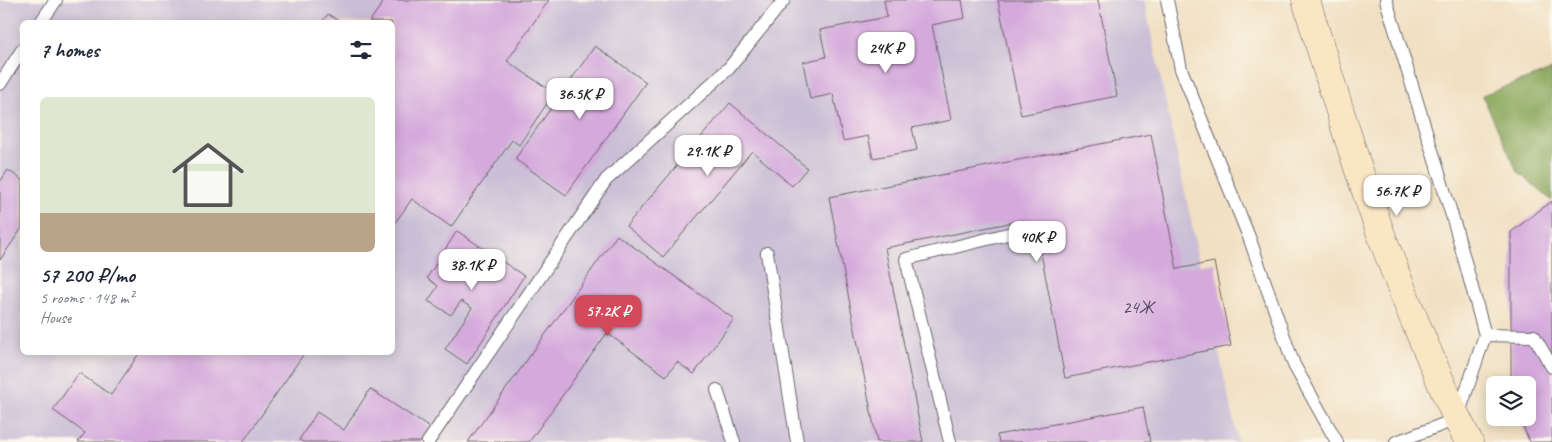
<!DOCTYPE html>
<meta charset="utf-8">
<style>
:root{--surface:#fff;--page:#f6f6f7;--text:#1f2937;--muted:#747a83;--line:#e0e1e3;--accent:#d1495b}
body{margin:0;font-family:Caveat,sans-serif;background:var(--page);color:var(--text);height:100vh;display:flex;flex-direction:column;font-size:19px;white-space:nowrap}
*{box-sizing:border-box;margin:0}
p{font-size:16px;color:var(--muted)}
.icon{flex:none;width:28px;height:28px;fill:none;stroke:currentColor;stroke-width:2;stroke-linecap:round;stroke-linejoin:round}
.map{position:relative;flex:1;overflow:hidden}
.side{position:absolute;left:20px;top:20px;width:375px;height:335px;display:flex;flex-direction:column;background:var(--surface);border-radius:8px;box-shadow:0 2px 12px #0003}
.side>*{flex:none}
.buttons{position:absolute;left:1486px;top:376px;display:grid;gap:10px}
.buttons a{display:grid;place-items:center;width:50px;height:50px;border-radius:8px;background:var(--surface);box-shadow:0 2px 12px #0003;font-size:25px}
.price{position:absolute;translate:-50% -42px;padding:0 11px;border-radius:10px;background:#fff;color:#222;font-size:16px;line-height:32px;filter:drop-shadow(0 1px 2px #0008)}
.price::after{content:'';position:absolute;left:50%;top:30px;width:15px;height:11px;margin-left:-8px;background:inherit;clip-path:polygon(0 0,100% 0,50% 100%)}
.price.on{background:var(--accent);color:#fff}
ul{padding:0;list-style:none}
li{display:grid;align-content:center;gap:10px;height:265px;padding:0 20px}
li+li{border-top:1px solid var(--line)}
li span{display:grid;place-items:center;height:155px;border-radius:8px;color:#555}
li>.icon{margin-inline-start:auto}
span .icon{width:90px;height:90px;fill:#fffc;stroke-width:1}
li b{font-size:21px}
h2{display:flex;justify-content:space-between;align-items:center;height:60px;padding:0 20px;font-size:21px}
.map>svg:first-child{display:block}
.industrial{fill:#cabfd6;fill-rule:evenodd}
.forest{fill:#87a558;stroke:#54644a}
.building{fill:#d4a9dc}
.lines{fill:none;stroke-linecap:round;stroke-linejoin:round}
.lane-casing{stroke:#6a646b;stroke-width:14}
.secondary-casing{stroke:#6a646b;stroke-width:29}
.lane{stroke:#fff;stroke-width:12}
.secondary{stroke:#fbe6c4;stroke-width:28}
.labels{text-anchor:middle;stroke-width:4;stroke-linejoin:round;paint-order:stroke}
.number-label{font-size:18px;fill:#4e4463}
</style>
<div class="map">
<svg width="1552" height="442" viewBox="0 0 1552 442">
<rect width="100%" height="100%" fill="#fbf7ec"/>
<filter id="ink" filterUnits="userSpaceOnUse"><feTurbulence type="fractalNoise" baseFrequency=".02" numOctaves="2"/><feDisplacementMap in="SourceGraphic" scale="10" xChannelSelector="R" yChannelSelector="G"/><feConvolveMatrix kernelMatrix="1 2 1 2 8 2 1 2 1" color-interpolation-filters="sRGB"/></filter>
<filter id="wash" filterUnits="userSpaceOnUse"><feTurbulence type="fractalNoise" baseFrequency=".0096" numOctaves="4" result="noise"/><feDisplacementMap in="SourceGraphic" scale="20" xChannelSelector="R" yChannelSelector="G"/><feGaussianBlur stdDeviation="1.12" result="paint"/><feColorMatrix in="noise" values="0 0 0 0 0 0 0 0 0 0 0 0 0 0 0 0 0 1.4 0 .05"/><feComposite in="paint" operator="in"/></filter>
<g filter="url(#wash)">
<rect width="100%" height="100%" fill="#f1e0c3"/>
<!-- industrial -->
<path class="industrial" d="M0 0H1144L1238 442H0ZM22 22H392V352H22Z"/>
<!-- forest -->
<polygon class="forest" points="1552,70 1552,201 1517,171 1482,95"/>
<g id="blocks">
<!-- building -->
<g class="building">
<polygon points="385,0 549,0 507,61 554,93 519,145 512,140 451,227 412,199 392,227 392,22 369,22"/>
<polygon points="884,0 962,0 965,18 932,25 951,120 912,128 917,150 873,158 868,136 843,141 833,94 810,99 803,62 826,57 820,30 887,17"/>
<polygon points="998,0 1098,0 1117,96 1021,115"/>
<polygon points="328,14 340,22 322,22"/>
<polygon points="595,46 646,82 566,195 515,159"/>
<polygon points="730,103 807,168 792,186 752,151 663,257 626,226"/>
<polygon points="1151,134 1177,269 1214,262 1231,346 1065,378 1041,253 1031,255 1024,220 885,248 923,442 877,442 829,197"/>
<polygon points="8,170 22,180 22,228 0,260 0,182"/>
<polygon points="1552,201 1552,442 1530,442 1519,418 1528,418 1528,385 1511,385 1511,232"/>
<polygon points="457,231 524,276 467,364 445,349 472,308 461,301 451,315 428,301 438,286 427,278"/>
<polygon points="617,235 734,319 694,374 677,362 666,376 607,333 529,442 468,442"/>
<polygon points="140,352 305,352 243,442 78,442 85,433 53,410 79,373 111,395"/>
<polygon points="370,389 430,428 421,442 303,442 299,440 317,412 344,430"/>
<polygon points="1143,407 1150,442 999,442 997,435"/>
</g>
</g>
</g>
<g filter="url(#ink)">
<use href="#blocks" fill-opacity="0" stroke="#6a646b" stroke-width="1"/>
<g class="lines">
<defs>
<g id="lane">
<polyline points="1167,0 1181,69 1249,237 1294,365 1337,442"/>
<polyline points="1386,0 1456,229 1485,335 1457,419 1396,442"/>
<polyline points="41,22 56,0"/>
<polyline points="0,84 22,50"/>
<polyline points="767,253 797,442"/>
<polyline points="1485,335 1534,336 1552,367"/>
<polyline points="717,390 734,442"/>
<polyline points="428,442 606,180 729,68 784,0"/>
<polyline points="950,442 906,259 1012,233"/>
</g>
<path id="secondary" d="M1306 0C1341 117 1376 233 1425 345 1439 378 1452 411 1469 442"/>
</defs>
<!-- lane casing -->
<use href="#lane" class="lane-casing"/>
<!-- secondary casing -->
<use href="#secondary" class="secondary-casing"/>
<!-- lane -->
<use href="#lane" class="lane"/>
<!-- secondary -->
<use href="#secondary" class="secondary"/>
</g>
</g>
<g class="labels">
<!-- number labels -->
<g class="number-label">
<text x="1138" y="313">24Ж</text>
</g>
</g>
</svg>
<div class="buttons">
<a><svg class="icon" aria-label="layers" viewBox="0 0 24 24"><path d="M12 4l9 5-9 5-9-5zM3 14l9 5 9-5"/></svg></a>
</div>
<b class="price" style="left:886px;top:74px">24K ₽</b>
<b class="price" style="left:580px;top:120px">36.5K ₽</b>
<b class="price" style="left:708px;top:177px">29.1K ₽</b>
<b class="price" style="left:1397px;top:217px">56.7K ₽</b>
<b class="price" style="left:1037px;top:263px">40K ₽</b>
<b class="price" style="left:472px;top:291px">38.1K ₽</b>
<b class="price on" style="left:608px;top:337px">57.2K ₽</b>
<section class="side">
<h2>7 homes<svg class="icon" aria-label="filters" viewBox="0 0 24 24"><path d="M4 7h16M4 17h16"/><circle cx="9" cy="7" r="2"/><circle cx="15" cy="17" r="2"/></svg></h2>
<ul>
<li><span style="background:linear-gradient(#dfe7d0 75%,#b9a48a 0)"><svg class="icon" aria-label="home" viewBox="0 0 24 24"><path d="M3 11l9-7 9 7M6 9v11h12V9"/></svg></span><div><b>57 200 ₽/mo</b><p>5 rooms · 148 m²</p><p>House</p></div></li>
</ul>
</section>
</div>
